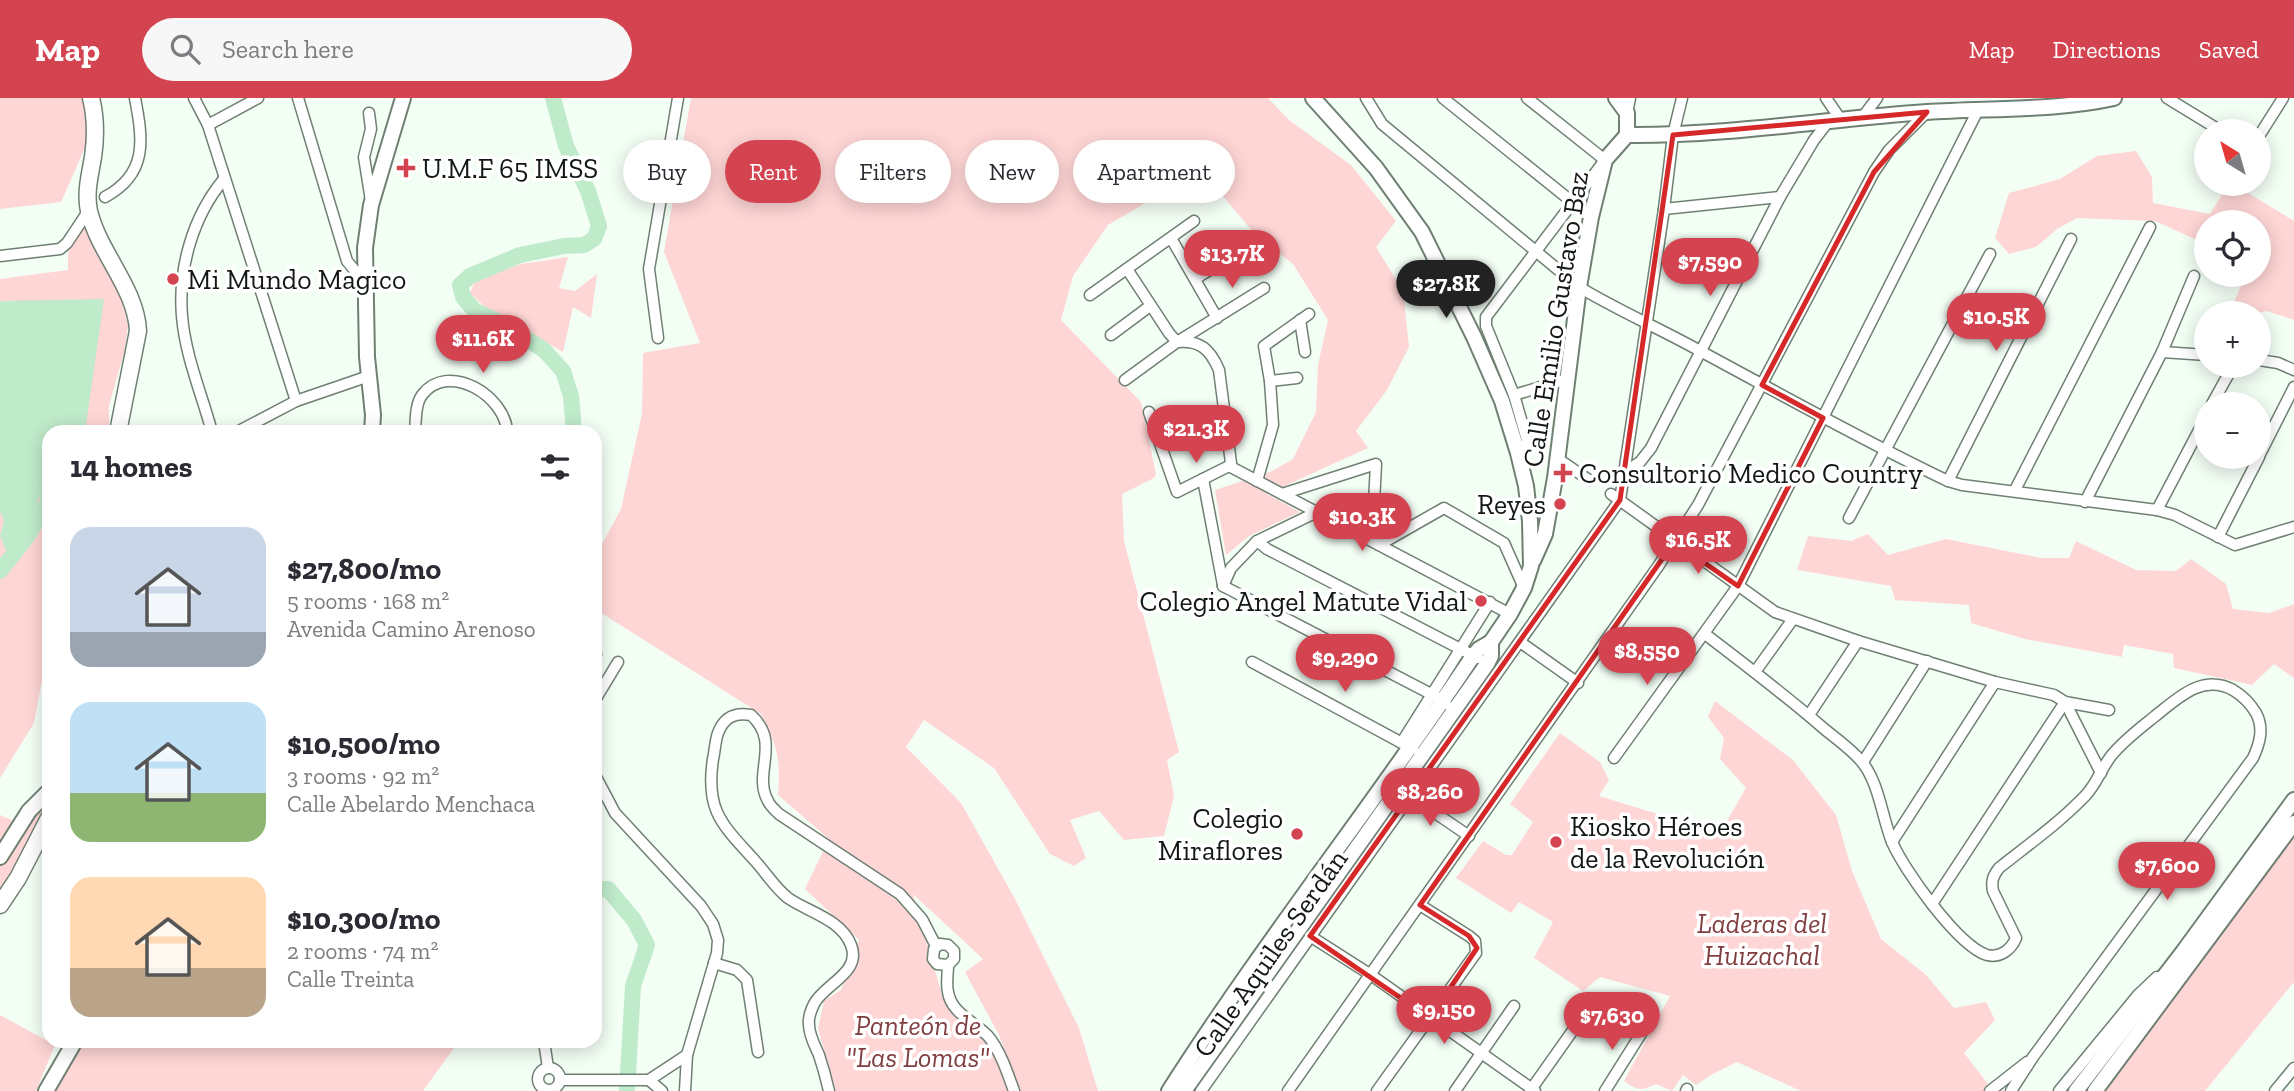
<!DOCTYPE html>
<meta charset="utf-8">
<style>
:root{--surface:#fff;--page:#f7f7f7;--text:#2b2b33;--muted:#7c7c81;--accent:#d44450}
body{margin:0;font-family:"Zilla Slab",serif;background:var(--page);color:var(--text);height:100vh;display:flex;flex-direction:column;font-size:26px;white-space:nowrap}
*{box-sizing:border-box;margin:0}
p{font-size:23px;color:var(--muted)}
.icon{flex:none;width:38px;height:38px;fill:none;stroke:currentColor;stroke-width:2;stroke-linecap:round;stroke-linejoin:round}
.map{position:relative;flex:1;overflow:hidden}
.sheet{position:absolute;left:42px;top:327px;width:560px;height:623px;display:flex;flex-direction:column;background:var(--surface);border-radius:21px;box-shadow:0 4px 18px #0003}
.sheet>*{flex:none}
.hud{position:absolute;left:623px;top:42px;width:665px;height:63px;display:flex;gap:14px}
.needle{width:46px;rotate:323deg}
.controls{position:absolute;left:2194px;top:21px;display:grid;gap:14px}
.controls a{display:grid;place-items:center;width:77px;height:77px;border-radius:50%;background:var(--surface);box-shadow:0 4px 18px #0003;font-size:35px}
.price{position:absolute;translate:-50% -60px;padding:0 16px;border-radius:24px;background:var(--accent);color:#fff;font-size:23px;line-height:46px;filter:drop-shadow(0 2px 4px #0008)}
.price::after{content:'';position:absolute;left:50%;top:42px;width:21px;height:16px;margin-left:-10px;background:inherit;clip-path:polygon(0 0,100% 0,50% 100%)}
.price.current{background:#222;color:#fff}
ul{padding:0;list-style:none}
li{display:flex;align-items:center;gap:21px;height:175px;padding:0 28px}
li span{display:grid;place-items:center;flex:none;width:196px;height:140px;border-radius:21px;color:#555}
li>.icon{margin-inline-start:auto}
span .icon{width:84px;height:84px;fill:#fffc;stroke-width:1}
li b{font-size:30px}
h2{display:flex;justify-content:space-between;align-items:center;height:84px;padding:0 28px;font-size:30px}
.pill{padding:0 24px;border-radius:32px;background:var(--surface);box-shadow:0 4px 18px #0003;font-size:24px;line-height:63px}
.pill.current{background:var(--accent);color:#fff}
header{display:flex;align-items:center;gap:42px;box-sizing:border-box;height:98px;padding:0 35px;background:var(--accent);color:#fff}
header strong{font-size:33px}
nav{display:flex;gap:38px;margin-inline-start:auto;font-size:24px}
.search{width:490px;height:63px;background:var(--page);display:flex;align-items:center;gap:18px;box-sizing:border-box;padding:0 24px;border-radius:38px;color:var(--muted);font-size:26px}
.map>svg:first-child{display:block}
.green{fill:#fed6d5}
.water{fill:#bfebca}
.lines{fill:none;stroke-linecap:round;stroke-linejoin:round}
.river{stroke:#bfebca;stroke-width:16}
.street-casing{stroke:#6f8073;stroke-width:13}
.secondary-casing{stroke:#6f8073;stroke-width:18}
.primary-casing{stroke:#6f8073;stroke-width:19}
.street{stroke:#fff;stroke-width:10}
.secondary{stroke:#fff;stroke-width:14}
.primary{stroke:#fff;stroke-width:16}
.marked{fill:none;stroke:#d62828;stroke-width:5;stroke-linejoin:round}
.poi-dot{fill:#d44450;stroke:#fff;stroke-width:2.5}
.labels{text-anchor:middle;stroke-width:7;stroke-linejoin:round;paint-order:stroke}
.poi-label{font-size:28px;fill:#121813;stroke:#fff;text-anchor:start}
.street-label{font-size:28px;fill:#121813;stroke:#fff}
.park-label{font-size:28px;font-style:italic;fill:#813e40;stroke:#fff}
</style>
<header>
<strong>Map</strong>
<div class="search"><svg class="icon" aria-label="search" viewBox="0 0 24 24"><circle cx="10" cy="10" r="6"/><path d="M15 15l6 6"/></svg>Search here</div>
<nav><a>Map</a><a>Directions</a><a>Saved</a></nav>
</header>
<div class="map">
<svg width="2294" height="993" viewBox="0 0 2294 993">
<rect width="100%" height="100%" fill="#f3fef5"/>
<!-- green -->
<g class="green">
<polygon points="0,0 88,0 92,34 61,104 0,111"/>
<path d="M691 0H1268L1289 22 1351 67 1396 123 1376 149 1403 193 1409 249 1387 292 1356 333 1368 350 1267 396 1300 414 1249 438 1226 457 1215 392 1272 373 1293 361 1316 314 1318 267 1328 222 1293 166 1255 136 1210 83 1166 93 1108 127 1073 178 1061 222 1141 304 1156 376 1154 380 1122 396 1124 443 1179 654 1167 662 1174 698 1164 738 1124 742 1099 713 1070 722 1086 760 1074 768 1050 756 994 670 924 622 906 649 961 705 1014 799 1079 930 1098 993H1020L999 937 965 874 983 861 913 796 943 900 955 917 987 942 1010 993H836L818 931 824 903 841 892 859 842 805 791 829 741 778 697C781 660 777 648 761 616L595 511V459L621 411 642 316 643 255 700 245 664 154Z"/>
<polygon points="2136,53 2152,79 2153,105 2210,116 2229,86 2233,86 2294,123 2294,222 2267,213 2257,215 2233,207 2244,180 2242,177 2259,177 2259,124 2207,124 2207,141 2201,144 2155,123 2077,120 2057,131 2036,149 2009,156 1995,140 2009,95 2060,81 2097,58"/>
<polygon points="86,124 120,196 128,227 125,251 109,308 109,334 49,334 49,506 45,518 43,577 34,625 0,680 0,181 68,172 68,150"/>
<polygon points="568,159 559,190 575,193 597,176 591,220 573,209 563,254 486,210 470,195 475,183 521,166"/>
<polygon points="1868,436 1888,457 1946,441 2041,460 2069,460 2076,443 2136,472 2176,473 2191,461 2226,486 2233,511 2269,515 2294,506 2294,580 2274,566 2252,587 2174,570 2173,556 2124,547 2122,559 2025,541 1971,525 1969,507 1895,502 1891,488 1797,472 1808,438 1851,443"/>
<path d="M1715 603 1793 662 1836 717 1852 773 1881 841 1925 876 1954 910 1986 904 1995 922 1964 955 1988 986 1983 993H1801L1737 964 1711 977 1696 987 1683 977 1672 993 1656 986C1641 993 1638 993 1624 983L1670 898 1600 879 1583 893 1534 860 1553 824 1519 804 1511 815 1456 780 1483 743 1506 757H1512L1533 724 1510 706 1560 635 1600 664 1609 682 1599 698 1720 735 1746 690 1720 661 1724 640 1708 619Z"/>
<polygon points="49,700 49,708 45,720 0,799 0,717 25,728"/>
<polygon points="2294,725 2294,884 2205,993 2095,993"/>
<polygon points="0,917 55,947 36,993 0,993"/>
<polygon points="75,943 459,943 423,993 46,993"/>
</g>
<!-- water -->
<polygon class="water" points="104,201 85,334 49,334 49,379 47,380 30,423 7,455 0,438 4,423 0,414 0,203"/>
<g class="lines">
<!-- river -->
<g class="river">
<polyline points="553,0 566,48 588,93 599,128 594,141 584,147 564,148 520,157 470,178 460,187 463,199 474,212 507,228 544,252 563,273 571,298 574,334"/>
<polyline points="0,473 27,439 48,404 47,380"/>
<polyline points="595,792 608,791 634,822 647,847 633,888 627,993"/>
</g>
<defs>
<g id="street">
<polyline points="194,0 208,27 296,303"/>
<polyline points="298,0 347,163 365,185"/>
<path d="M1366 0 1382 26 1579 189C1619 213 1661 231 1702 254 1784 298 1864 343 1948 383L1962 387 2157 412 2175 417 2235 447 2294 429"/>
<polyline points="1443,0 1591,119"/>
<polyline points="1826,0 1841,22"/>
<polyline points="2167,0 2221,33"/>
<polyline points="369,15 371,31 364,59 371,103"/>
<polyline points="1627,15 1630,0"/>
<polyline points="1862,20 1877,0"/>
<polyline points="208,27 258,0"/>
<polyline points="2259,38 2283,0"/>
<path d="M105 99C148 76 143 42 135 0"/>
<polyline points="1664,111 1780,99"/>
<polyline points="1171,140 1217,220"/>
<polyline points="0,158 60,151 67,145 89,112"/>
<path d="M1127 171 1169 235 1177 244C1200 242 1210 251 1219 272L1231 365 1229 368"/>
<polyline points="1195,181 1232,158"/>
<polyline points="1090,197 1194,123"/>
<polyline points="1300,222 1305,254"/>
<polyline points="1111,237 1150,208"/>
<polyline points="658,240 649,171 678,0"/>
<polyline points="2162,254 2207,257"/>
<polyline points="2259,262 2278,265 2294,272"/>
<polyline points="1125,282 1177,244 1264,190"/>
<polyline points="1270,283 1297,280"/>
<polyline points="1514,297 1567,281"/>
<polyline points="2212,306 2233,268"/>
<polyline points="1149,314 1177,394 1229,368"/>
<path d="M212 334C202 297 185 257 182 218 178 170 193 118 224 81"/>
<polyline points="237,334 296,303 369,278"/>
<path d="M415 334C416 322 415 307 422 297 449 262 506 299 507 334"/>
<polyline points="1518,355 1525,350 1527,342 1514,297 1486,228 1486,219 1605,62 1527,0"/>
<polyline points="2259,358 2294,289"/>
<polyline points="1557,360 1589,382"/>
<polyline points="1229,368 1510,516"/>
<polyline points="1625,374 1640,364 1651,350 1780,99 1814,42 1828,24"/>
<polyline points="1203,381 1223,487"/>
<polyline points="1257,383 1273,327 1270,283 1264,248 1309,216"/>
<polyline points="1948,383 2071,141"/>
<polyline points="2015,392 2150,129"/>
<polyline points="1282,396 1376,366 1372,443"/>
<polyline points="1611,396 1775,514 1858,543 1995,584 2054,597 2065,604 2109,612"/>
<polyline points="2085,404 2162,254 2194,178"/>
<polyline points="2157,412 2207,317"/>
<polyline points="1849,420 1990,156"/>
<polyline points="2218,439 2259,359"/>
<polyline points="1257,443 1267,451 1478,560"/>
<polyline points="1379,447 1444,410 1504,445 1524,490"/>
<polyline points="1223,488 1433,597 1446,606"/>
<polyline points="1223,488 1231,470 1257,443 1317,414"/>
<path d="M1705 536C1744 566 1784 596 1822 629 1835 640 1851 651 1862 664 1879 685 1882 719 1892 744 1904 772 1958 848 1987 857 2000 860 2011 852 2016 840L1993 793C1991 783 1993 778 1999 770 2028 747 2059 725 2085 698 2096 687 2101 671 2111 658 2123 643 2139 631 2154 619 2177 601 2202 575 2233 592 2243 598 2250 605 2256 615 2264 630 2260 645 2253 660L2033 959 2011 993"/>
<polyline points="1520,544 1578,585"/>
<polyline points="595,558 596,556"/>
<polyline points="1252,564 1413,651"/>
<polyline points="1755,574 1793,521"/>
<polyline points="595,602 618,564"/>
<polyline points="1809,617 1858,543"/>
<polyline points="1402,644 1490,504"/>
<polyline points="1614,660 1738,488 1978,12"/>
<polyline points="1863,664 1927,563"/>
<polyline points="595,677 615,715 701,808 713,826 718,842 717,855 687,957 685,993"/>
<polyline points="1409,697 1469,738"/>
<polyline points="1892,744 1995,584"/>
<polyline points="1932,806 2065,604 2101,675"/>
<polyline points="1310,838 1371,877 1535,993"/>
<polyline points="714,865 737,872 747,882 758,954"/>
<path d="M948 867 937 866 933 861 934 851 940 846 948 847 954 853V861L948 867C948 875 946 886 948 894 951 915 975 924 988 938 1000 952 1008 976 1014 993"/>
<polyline points="544,943 548,970"/>
<circle cx="549" cy="981" r="11"/>
<polyline points="560,982 649,982 687,957"/>
<polyline points="649,982 662,993"/>
<path d="M829 993C826 980 823 969 819 957 815 948 809 937 809 927 808 920 811 912 814 906 824 886 862 875 851 847 841 821 808 814 788 800 776 791 766 775 756 764 723 727 705 714 713 661 715 653 715 643 718 635 724 619 735 614 751 617 782 645 752 675 768 703 770 708 775 712 779 716L900 796 922 821 936 848"/>
<polyline points="1201,993 1620,402 1664,111 1673,37 1682,0"/>
<polyline points="1288,993 1659,467 1698,407 1874,74 1889,52 1927,14"/>
<polyline points="1377,993 1476,855 1475,843 1469,838 1420,807"/>
<polyline points="1455,993 1514,908"/>
<polyline points="1530,993 1595,901"/>
<polyline points="1605,993 1644,931"/>
<polyline points="1686,993 1687,991"/>
<polyline points="1990,993 2027,964"/>
<polyline points="2059,993 2138,897 2157,879"/>
<polyline points="2275,993 2294,970"/>
</g>
<g id="secondary">
<polyline points="1616,0 1627,15 1627,37"/>
<path d="M1627 37C1727 38 1827 21 1927 14 1987 10 2055 13 2114 0"/>
<polyline points="372,334 373,317 367,259 365,150 371,107 403,0"/>
<polyline points="1533,463 1545,436 1555,380 1579,189 1591,119 1605,62 1627,37"/>
<polyline points="0,759 29,713 49,693"/>
<polyline points="46,993 75,943"/>
<path d="M1169 993C1264 844 1375 705 1473 558L1479 551 1491 544 1510 516 1524 490 1531 468 1530 423 1526 388 1518 355 1502 303 1474 239 1422 134 1376 70 1313 0"/>
<polyline points="1184,993 1487,566 1491,558 1491,544"/>
<polyline points="2076,993 2183,854 2294,702"/>
<polyline points="2095,993 2294,725"/>
</g>
<g id="primary">
<path d="M91 0C96 20 96 39 93 59 90 77 85 95 89 113 99 155 136 190 138 233L118 334"/>
<polyline points="0,807 18,780 49,720"/>
</g>
</defs>
<!-- street casing -->
<use href="#street" class="street-casing"/>
<!-- secondary casing -->
<use href="#secondary" class="secondary-casing"/>
<!-- primary casing -->
<use href="#primary" class="primary-casing"/>
<!-- street -->
<use href="#street" class="street"/>
<!-- secondary -->
<use href="#secondary" class="secondary"/>
<!-- primary -->
<use href="#primary" class="primary"/>
</g>
<!-- marked area -->
<path class="marked" d="M1927 14 1874 74 1762 287 1823 320 1738 488 1674 444 1420 807 1469 838 1477 850 1430 920 1310 838 1620 402 1673 37Z"/>
<!-- markers -->
<g class="poi-dot">
<path d="M402.5 59.5h7v7h7v7h-7v7h-7v-7h-7v-7h7z"/>
<circle cx="173" cy="181" r="7"/>
<path d="M1559.5 364.5h7v7h7v7h-7v7h-7v-7h-7v-7h7z"/>
<circle cx="1560" cy="406" r="7"/>
<circle cx="1481" cy="503" r="7"/>
<circle cx="1297" cy="736" r="7"/>
<circle cx="1556" cy="744" r="7"/>
</g>
<g class="labels">
<!-- poi labels -->
<g class="poi-label">
<text x="422" y="80">U.M.F 65 IMSS</text>
<text x="187" y="191">Mi Mundo Magico</text>
<text x="1579" y="385">Consultorio Medico Country</text>
<text x="1546" y="416" text-anchor="end">Reyes</text>
<text x="1467" y="513" text-anchor="end">Colegio Angel Matute Vidal</text>
<text x="1283" y="730" text-anchor="end">Colegio<tspan x="1283" dy="32">Miraflores</tspan></text>
<text x="1570" y="738">Kiosko Héroes<tspan x="1570" dy="32">de la Revolución</tspan></text>
</g>
<!-- street labels -->
<g class="street-label">
<text transform="translate(1555 221) rotate(-81)" y="10">Calle Emilio Gustavo Baz</text>
<text transform="translate(1270 855) rotate(-55)" y="10">Calle Aquiles Serdán</text>
</g>
<!-- park labels -->
<g class="park-label">
<text x="1762" y="835">Laderas del<tspan x="1762" dy="32">Huizachal</tspan></text>
<text x="918" y="937">Panteón de<tspan x="918" dy="32">"Las Lomas"</tspan></text>
</g>
</g>
</svg>
<div class="controls">
<a><svg class="needle" viewBox="-14 -14 28 28"><path d="M0-13l5 13h-10z" fill="#e53935"/><path d="M0 13l5-13h-10z" fill="#7c7c81"/></svg></a>
<a><svg class="icon" aria-label="locate" viewBox="0 0 24 24"><circle cx="12" cy="12" r="6"/><path d="M12 2v4M12 18v4M2 12h4M18 12h4"/></svg></a>
<a>+</a>
<a>−</a>
</div>
<b class="price" style="left:1232px;top:192px">$13.7K</b>
<b class="price" style="left:1710px;top:200px">$7,590</b>
<b class="price current" style="left:1446px;top:222px">$27.8K</b>
<b class="price" style="left:1996px;top:255px">$10.5K</b>
<b class="price" style="left:483px;top:277px">$11.6K</b>
<b class="price" style="left:1196px;top:367px">$21.3K</b>
<b class="price" style="left:1362px;top:455px">$10.3K</b>
<b class="price" style="left:1698px;top:478px">$16.5K</b>
<b class="price" style="left:1647px;top:589px">$8,550</b>
<b class="price" style="left:1345px;top:596px">$9,290</b>
<b class="price" style="left:1430px;top:730px">$8,260</b>
<b class="price" style="left:2167px;top:804px">$7,600</b>
<b class="price" style="left:1444px;top:948px">$9,150</b>
<b class="price" style="left:1612px;top:954px">$7,630</b>
<div class="hud">
<a class="pill">Buy</a>
<a class="pill current">Rent</a>
<a class="pill">Filters</a>
<a class="pill">New</a>
<a class="pill">Apartment</a>
</div>
<section class="sheet">
<h2>14 homes<svg class="icon" aria-label="filters" viewBox="0 0 24 24"><path d="M4 7h16M4 17h16"/><circle cx="9" cy="7" r="2"/><circle cx="15" cy="17" r="2"/></svg></h2>
<ul>
<li><span style="background:linear-gradient(#c9d6e8 75%,#9aa5b1 0)"><svg class="icon" aria-label="home" viewBox="0 0 24 24"><path d="M3 11l9-7 9 7M6 9v11h12V9"/></svg></span><div><b>$27,800/mo</b><p>5 rooms · 168 m²</p><p>Avenida Camino Arenoso</p></div></li>
<li><span style="background:linear-gradient(#bfe0f5 65%,#8fb573 0)"><svg class="icon" aria-label="home" viewBox="0 0 24 24"><path d="M3 11l9-7 9 7M6 9v11h12V9"/></svg></span><div><b>$10,500/mo</b><p>3 rooms · 92 m²</p><p>Calle Abelardo Menchaca</p></div></li>
<li><span style="background:linear-gradient(#ffd9b3 65%,#b9a48a 0)"><svg class="icon" aria-label="home" viewBox="0 0 24 24"><path d="M3 11l9-7 9 7M6 9v11h12V9"/></svg></span><div><b>$10,300/mo</b><p>2 rooms · 74 m²</p><p>Calle Treinta</p></div></li>
</ul>
</section>
</div>
